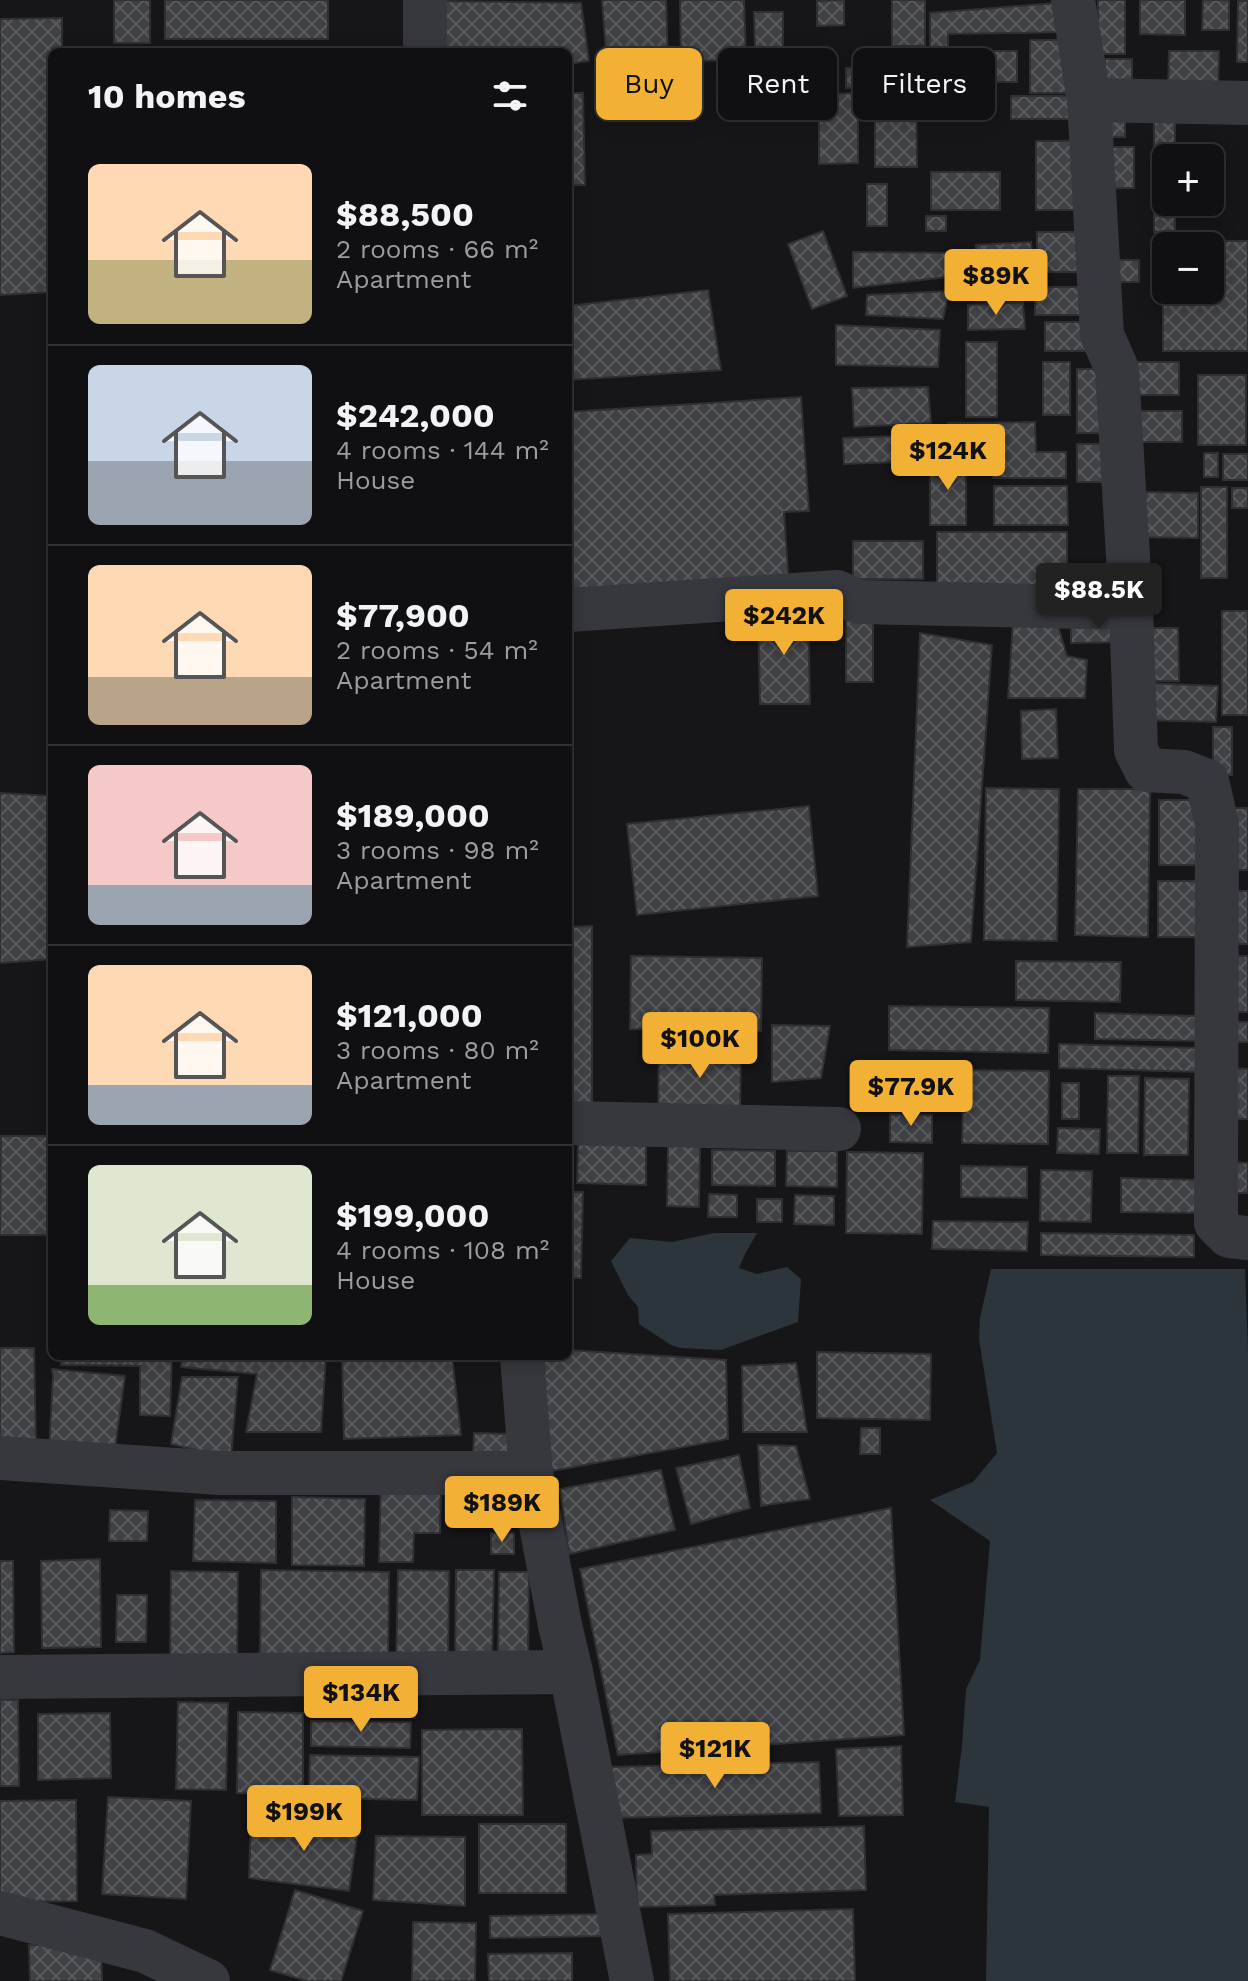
<!DOCTYPE html>
<meta charset="utf-8">
<style>
:root{--surface:#101012;--page:#19191b;--text:#f1f3f6;--muted:#9c9d9f;--line:#303032;--accent:#f2b134}
body{margin:0;font-family:"Work Sans",sans-serif;background:var(--page);color:var(--text);height:100vh;display:flex;flex-direction:column;font-size:30px;white-space:nowrap}
*{box-sizing:border-box;margin:0}
p{font-size:26px;color:var(--muted)}
.icon{flex:none;width:44px;height:44px;fill:none;stroke:currentColor;stroke-width:2;stroke-linecap:round;stroke-linejoin:round}
.map{position:relative;flex:1;overflow:hidden}
.drawer{position:absolute;left:48px;top:48px;width:524px;height:1312px;display:flex;flex-direction:column;background:var(--surface);border-radius:12px;box-shadow:0 4px 20px #0003,0 0 0 2px var(--line)}
.drawer>*{flex:none}
.top-card{position:absolute;left:596px;top:48px;width:532px;height:72px;display:flex;gap:16px}
.tools{position:absolute;left:1152px;top:144px;display:grid;gap:16px}
.tools a{display:grid;place-items:center;width:72px;height:72px;border-radius:12px;background:var(--surface);box-shadow:0 4px 20px #0003,0 0 0 2px var(--line);font-size:40px}
.price{position:absolute;translate:-50% -68px;padding:0 18px;border-radius:8px;background:var(--accent);color:#111;font-size:26px;line-height:52px;filter:drop-shadow(0 2px 4px #0008)}
.price::after{content:'';position:absolute;left:50%;top:48px;width:24px;height:18px;margin-left:-12px;background:inherit;clip-path:polygon(0 0,100% 0,50% 100%)}
.price.current{background:#222;color:#fff}
ul{padding:0;list-style:none}
li{display:flex;align-items:center;gap:24px;height:200px;padding:0 40px}
li+li{border-top:2px solid var(--line)}
li span{display:grid;place-items:center;flex:none;width:224px;height:160px;border-radius:12px;color:#555}
li>.icon{margin-inline-start:auto}
span .icon{width:96px;height:96px;fill:#fffc;stroke-width:1}
li b{font-size:34px}
h2{display:flex;justify-content:space-between;align-items:center;height:96px;padding:0 40px;font-size:34px}
.pill{padding:0 28px;border-radius:12px;background:var(--surface);box-shadow:0 4px 20px #0003,0 0 0 2px var(--line);font-size:28px;line-height:72px}
.pill.current{background:var(--accent);color:#111}
.map>svg:first-child{display:block}
.water{fill:#2c353c}
.building{fill:url(#building-cross-hatch);stroke:#303034;stroke-width:2;fill-rule:evenodd}
.lines{fill:none;stroke-linecap:round;stroke-linejoin:round}
.minor{stroke:#37383d;stroke-width:44}
</style>
<div class="map">
<svg width="1248" height="1981" viewBox="0 0 1248 1981">
<defs>
<pattern id="building-cross-hatch" width="8" height="8" patternUnits="userSpaceOnUse" patternTransform="scale(2)"><rect width="8" height="8" fill="#404145"/><path d="M0 0l8 8M0 8l8-8" fill="none" stroke="#595a5e"/></pattern>
</defs>
<rect width="100%" height="100%" fill="#161618"/>
<!-- water -->
<g class="water">
<polygon points="714,1233 757,1233 745,1254 739,1268 757,1274 787,1267 801,1279 798,1322 721,1350 680,1348 671,1345 639,1324 638,1307 628,1295 611,1261 630,1238 672,1242"/>
<polygon points="991,1269 1245,1269 1248,1350 1248,1981 986,1981 989,1807 955,1802 962,1746 966,1689 980,1660 990,1541 930,1500 973,1482 997,1453 979,1339 980,1318"/>
</g>
<!-- building -->
<g class="building">
<rect x="114" y="0" width="36" height="43"/>
<rect x="165" y="0" width="163" height="39"/>
<polygon points="602,0 666,0 668,62 607,64"/>
<polygon points="680,0 744,0 746,60 681,61"/>
<polygon points="844,0 844,25 817,26 817,1"/>
<rect x="892" y="0" width="33" height="46"/>
<rect x="1098" y="0" width="27" height="54"/>
<polygon points="1140,0 1185,0 1185,35 1140,34"/>
<polygon points="1203,0 1229,0 1229,30 1202,30"/>
<polygon points="435,1 581,3 589,61 568,64 568,52 435,52"/>
<polygon points="1238,1 1248,1 1248,62 1237,62"/>
<polygon points="1068,2 1069,32 948,34 948,51 1017,51 1017,82 930,82 930,13"/>
<polygon points="754,12 783,12 783,49 755,49"/>
<polygon points="62,18 62,52 52,52 52,292 0,295 0,19"/>
<rect x="1030" y="40" width="43" height="53"/>
<polygon points="1169,51 1219,51 1218,92 1168,91"/>
<rect x="1105" y="59" width="27" height="34"/>
<polygon points="913,67 913,87 846,88 846,68"/>
<polygon points="568,93 583,93 585,185 568,185"/>
<polygon points="858,93 858,163 819,164 819,94"/>
<polygon points="875,93 916,93 917,167 875,167"/>
<rect x="1011" y="96" width="73" height="23"/>
<polygon points="1125,111 1125,137 1093,137"/>
<polygon points="1154,122 1175,122 1175,158 1166,158 1166,202 1175,202 1175,232 1154,232"/>
<rect x="1036" y="141" width="46" height="69"/>
<rect x="1102" y="147" width="32" height="41"/>
<rect x="931" y="172" width="69" height="38"/>
<rect x="867" y="184" width="20" height="42"/>
<rect x="926" y="216" width="20" height="15"/>
<polygon points="823,231 847,296 812,309 788,244"/>
<rect x="1037" y="232" width="55" height="40"/>
<path d="M1163 241H1248V351H1163ZM1166 246H1210V290H1166Z"/>
<polygon points="1031,242 1034,270 976,270 976,245"/>
<polygon points="853,252 961,253 955,276 853,288"/>
<rect x="1111" y="260" width="28" height="22"/>
<polygon points="1031,273 1034,300 976,301 976,276"/>
<rect x="1035" y="287" width="58" height="28"/>
<polygon points="708,290 721,370 568,380 568,306"/>
<polygon points="949,291 943,319 866,315 867,295"/>
<polygon points="1023,302 1025,329 968,330 968,305"/>
<rect x="1045" y="322" width="53" height="29"/>
<polygon points="836,325 940,330 938,367 836,365"/>
<rect x="966" y="342" width="31" height="75"/>
<rect x="1043" y="362" width="27" height="53"/>
<rect x="1129" y="362" width="50" height="33"/>
<rect x="1077" y="369" width="35" height="64"/>
<rect x="1198" y="375" width="48" height="70"/>
<polygon points="928,387 931,423 854,427 852,388"/>
<polygon points="801,397 809,511 784,512 789,588 568,603 568,412"/>
<rect x="1130" y="411" width="52" height="31"/>
<polygon points="1035,422 1036,452 1066,452 1066,478 993,478 993,455 948,455 948,423"/>
<polygon points="925,435 925,461 844,464 843,438"/>
<rect x="1077" y="444" width="30" height="38"/>
<rect x="1204" y="453" width="14" height="24"/>
<rect x="1223" y="454" width="25" height="26"/>
<rect x="930" y="459" width="36" height="66"/>
<polygon points="994,486 1067,486 1068,525 994,525"/>
<rect x="1201" y="487" width="26" height="91"/>
<rect x="1232" y="488" width="16" height="20"/>
<polygon points="1139,492 1198,493 1198,538 1138,537"/>
<rect x="937" y="532" width="130" height="69"/>
<rect x="853" y="541" width="70" height="38"/>
<polygon points="758,610 808,610 810,704 760,704"/>
<rect x="1222" y="611" width="26" height="104"/>
<rect x="846" y="612" width="27" height="70"/>
<polygon points="1127,619 1127,642 1071,643 1071,620"/>
<polygon points="1013,622 1058,626 1067,656 1087,660 1085,698 1008,698"/>
<polygon points="1150,628 1178,628 1179,681 1150,681"/>
<polygon points="920,633 992,645 971,942 907,947"/>
<polygon points="1141,683 1218,686 1216,722 1139,720"/>
<polygon points="1056,709 1058,758 1022,759 1021,711"/>
<rect x="1213" y="727" width="19" height="48"/>
<polygon points="986,788 1059,789 1057,941 984,940"/>
<polygon points="1078,789 1150,789 1148,937 1075,935"/>
<polygon points="0,793 52,796 52,959 0,963"/>
<polygon points="1159,800 1201,800 1200,865 1159,865"/>
<polygon points="809,806 818,896 637,915 627,824"/>
<polygon points="1229,808 1248,808 1248,870 1230,870"/>
<rect x="1158" y="881" width="54" height="56"/>
<rect x="1229" y="891" width="19" height="53"/>
<polygon points="592,926 592,1109 568,1109 568,927"/>
<polygon points="631,956 762,958 761,1031 630,1029"/>
<polygon points="1228,956 1248,956 1248,1012 1227,1012"/>
<polygon points="1016,961 1121,962 1120,1002 1016,1000"/>
<polygon points="889,1006 1049,1008 1048,1053 889,1050"/>
<polygon points="1095,1013 1197,1016 1197,1041 1095,1039"/>
<rect x="1232" y="1022" width="16" height="20"/>
<polygon points="772,1025 830,1026 821,1078 772,1082"/>
<polygon points="659,1042 741,1043 740,1119 658,1118"/>
<polygon points="1059,1044 1200,1048 1200,1072 1059,1068"/>
<polygon points="876,1068 946,1068 946,1100 876,1098"/>
<polygon points="1224,1068 1248,1069 1248,1119 1223,1119"/>
<polygon points="964,1070 1049,1071 1048,1144 962,1143"/>
<polygon points="1108,1076 1139,1076 1138,1153 1107,1153"/>
<polygon points="1145,1078 1189,1079 1188,1155 1144,1155"/>
<rect x="1062" y="1083" width="17" height="36"/>
<polygon points="890,1114 932,1115 932,1143 890,1142"/>
<polygon points="1058,1128 1100,1129 1099,1154 1057,1153"/>
<polygon points="1,1136 52,1136 52,1235 0,1235"/>
<polygon points="578,1144 646,1146 646,1185 577,1183"/>
<polygon points="668,1144 700,1145 699,1207 667,1206"/>
<polygon points="712,1150 775,1151 775,1186 712,1185"/>
<polygon points="787,1151 837,1151 837,1187 786,1186"/>
<polygon points="847,1152 923,1153 922,1234 846,1233"/>
<polygon points="1224,1162 1248,1163 1248,1193 1223,1193"/>
<polygon points="961,1166 1027,1167 1027,1198 961,1197"/>
<polygon points="1041,1170 1092,1171 1091,1222 1040,1221"/>
<polygon points="1121,1178 1202,1180 1201,1213 1121,1212"/>
<polygon points="568,1192 583,1192 581,1278 568,1278"/>
<polygon points="709,1194 737,1195 737,1217 708,1217"/>
<polygon points="795,1195 834,1196 834,1225 794,1224"/>
<rect x="757" y="1199" width="25" height="23"/>
<polygon points="933,1221 1028,1222 1027,1251 932,1249"/>
<polygon points="1041,1233 1194,1235 1194,1257 1041,1255"/>
<polygon points="0,1348 34,1348 36,1448 0,1448"/>
<polygon points="568,1350 726,1360 728,1439 551,1471 537,1356 568,1356"/>
<polygon points="817,1352 931,1354 930,1420 817,1418"/>
<polygon points="62,1356 172,1356 170,1416 140,1415 140,1366 61,1365"/>
<polygon points="182,1356 326,1356 321,1432 246,1432 257,1374 181,1367"/>
<polygon points="342,1356 452,1356 461,1435 344,1439"/>
<polygon points="796,1363 807,1432 743,1432 742,1366"/>
<polygon points="52,1369 125,1376 114,1455 49,1451 53,1376"/>
<polygon points="182,1377 238,1377 231,1458 171,1444"/>
<polygon points="861,1428 880,1428 880,1454 860,1454"/>
<polygon points="474,1433 509,1434 508,1460 473,1459"/>
<polygon points="758,1445 796,1446 810,1499 761,1506"/>
<polygon points="739,1455 750,1508 691,1524 676,1468"/>
<polygon points="661,1470 675,1530 569,1554 560,1489"/>
<polygon points="381,1482 441,1483 440,1533 414,1533 413,1562 379,1562"/>
<polygon points="292,1497 365,1499 364,1566 292,1565"/>
<polygon points="195,1500 276,1501 276,1563 193,1561"/>
<polygon points="891,1508 904,1735 618,1755 580,1569"/>
<polygon points="110,1510 148,1511 147,1541 109,1541"/>
<rect x="491" y="1533" width="23" height="21"/>
<polygon points="100,1559 101,1647 42,1648 41,1561"/>
<polygon points="0,1561 13,1561 14,1652 0,1653"/>
<polygon points="261,1570 389,1572 388,1668 260,1666"/>
<polygon points="398,1570 449,1571 448,1668 396,1668"/>
<polygon points="456,1570 494,1570 492,1660 455,1659"/>
<polygon points="171,1571 238,1572 237,1666 170,1665"/>
<polygon points="499,1572 529,1572 528,1660 498,1659"/>
<polygon points="117,1595 147,1595 146,1642 116,1642"/>
<polygon points="0,1700 18,1700 19,1786 0,1786"/>
<polygon points="178,1702 228,1703 226,1790 176,1789"/>
<polygon points="238,1712 303,1713 303,1794 237,1793"/>
<polygon points="110,1713 111,1778 38,1780 38,1714"/>
<polygon points="311,1721 411,1722 410,1748 311,1746"/>
<polygon points="522,1729 523,1815 422,1815 422,1730"/>
<polygon points="901,1746 903,1815 839,1816 836,1749"/>
<polygon points="310,1755 419,1757 417,1800 309,1798"/>
<polygon points="819,1762 821,1813 610,1818 609,1767"/>
<polygon points="108,1797 191,1801 186,1899 102,1894"/>
<polygon points="76,1800 77,1901 0,1902 0,1801"/>
<polygon points="251,1820 359,1822 349,1891 249,1878"/>
<rect x="479" y="1824" width="87" height="69"/>
<polygon points="864,1826 866,1890 714,1895 715,1905 637,1907 636,1855 652,1854 651,1831"/>
<polygon points="376,1836 465,1837 465,1906 373,1900"/>
<polygon points="295,1890 363,1911 341,1981 307,1981 270,1970"/>
<polygon points="853,1909 855,1981 670,1981 668,1914"/>
<polygon points="605,1914 605,1936 490,1938 490,1916"/>
<polygon points="413,1922 476,1923 475,1981 412,1981"/>
<polygon points="29,1945 101,1945 102,1981 30,1981"/>
<polygon points="572,1953 572,1981 489,1981 488,1954"/>
</g>
<g class="lines">
<!-- minor -->
<g class="minor">
<polyline points="425,0 425,52"/>
<polyline points="1073,0 1089,100 1102,335 1117,369 1131,608 1136,750 1146,770 1184,772 1207,781 1217,824 1216,1223 1229,1236 1248,1238"/>
<polyline points="1089,100 1248,103"/>
<polyline points="568,610 837,592 859,602 1131,608"/>
<polyline points="568,1123 839,1129"/>
<polyline points="522,1356 531,1473 560,1625 571,1672 632,1981"/>
<polyline points="0,1458 220,1473 531,1473"/>
<polyline points="0,1677 571,1672"/>
<polyline points="0,1913 145,1951 208,1981"/>
</g>
</g>
</svg>
<div class="tools">
<a>+</a>
<a>−</a>
</div>
<b class="price" style="left:996px;top:317px">$89K</b>
<b class="price" style="left:948px;top:492px">$124K</b>
<b class="price current" style="left:1099px;top:631px">$88.5K</b>
<b class="price" style="left:784px;top:657px">$242K</b>
<b class="price" style="left:700px;top:1080px">$100K</b>
<b class="price" style="left:911px;top:1128px">$77.9K</b>
<b class="price" style="left:502px;top:1544px">$189K</b>
<b class="price" style="left:361px;top:1734px">$134K</b>
<b class="price" style="left:715px;top:1790px">$121K</b>
<b class="price" style="left:304px;top:1853px">$199K</b>
<div class="top-card">
<a class="pill current">Buy</a>
<a class="pill">Rent</a>
<a class="pill">Filters</a>
</div>
<section class="drawer">
<h2>10 homes<svg class="icon" aria-label="filters" viewBox="0 0 24 24"><path d="M4 7h16M4 17h16"/><circle cx="9" cy="7" r="2"/><circle cx="15" cy="17" r="2"/></svg></h2>
<ul>
<li><span style="background:linear-gradient(#ffd9b3 60%,#c2b280 0)"><svg class="icon" aria-label="home" viewBox="0 0 24 24"><path d="M3 11l9-7 9 7M6 9v11h12V9"/></svg></span><div><b>$88,500</b><p>2 rooms · 66 m²</p><p>Apartment</p></div></li>
<li><span style="background:linear-gradient(#c9d6e8 60%,#9aa5b1 0)"><svg class="icon" aria-label="home" viewBox="0 0 24 24"><path d="M3 11l9-7 9 7M6 9v11h12V9"/></svg></span><div><b>$242,000</b><p>4 rooms · 144 m²</p><p>House</p></div></li>
<li><span style="background:linear-gradient(#ffd9b3 70%,#b9a48a 0)"><svg class="icon" aria-label="home" viewBox="0 0 24 24"><path d="M3 11l9-7 9 7M6 9v11h12V9"/></svg></span><div><b>$77,900</b><p>2 rooms · 54 m²</p><p>Apartment</p></div></li>
<li><span style="background:linear-gradient(#f6c9c9 75%,#9aa5b1 0)"><svg class="icon" aria-label="home" viewBox="0 0 24 24"><path d="M3 11l9-7 9 7M6 9v11h12V9"/></svg></span><div><b>$189,000</b><p>3 rooms · 98 m²</p><p>Apartment</p></div></li>
<li><span style="background:linear-gradient(#ffd9b3 75%,#9aa5b1 0)"><svg class="icon" aria-label="home" viewBox="0 0 24 24"><path d="M3 11l9-7 9 7M6 9v11h12V9"/></svg></span><div><b>$121,000</b><p>3 rooms · 80 m²</p><p>Apartment</p></div></li>
<li><span style="background:linear-gradient(#dfe7d0 75%,#8fb573 0)"><svg class="icon" aria-label="home" viewBox="0 0 24 24"><path d="M3 11l9-7 9 7M6 9v11h12V9"/></svg></span><div><b>$199,000</b><p>4 rooms · 108 m²</p><p>House</p></div></li>
</ul>
</section>
</div>
